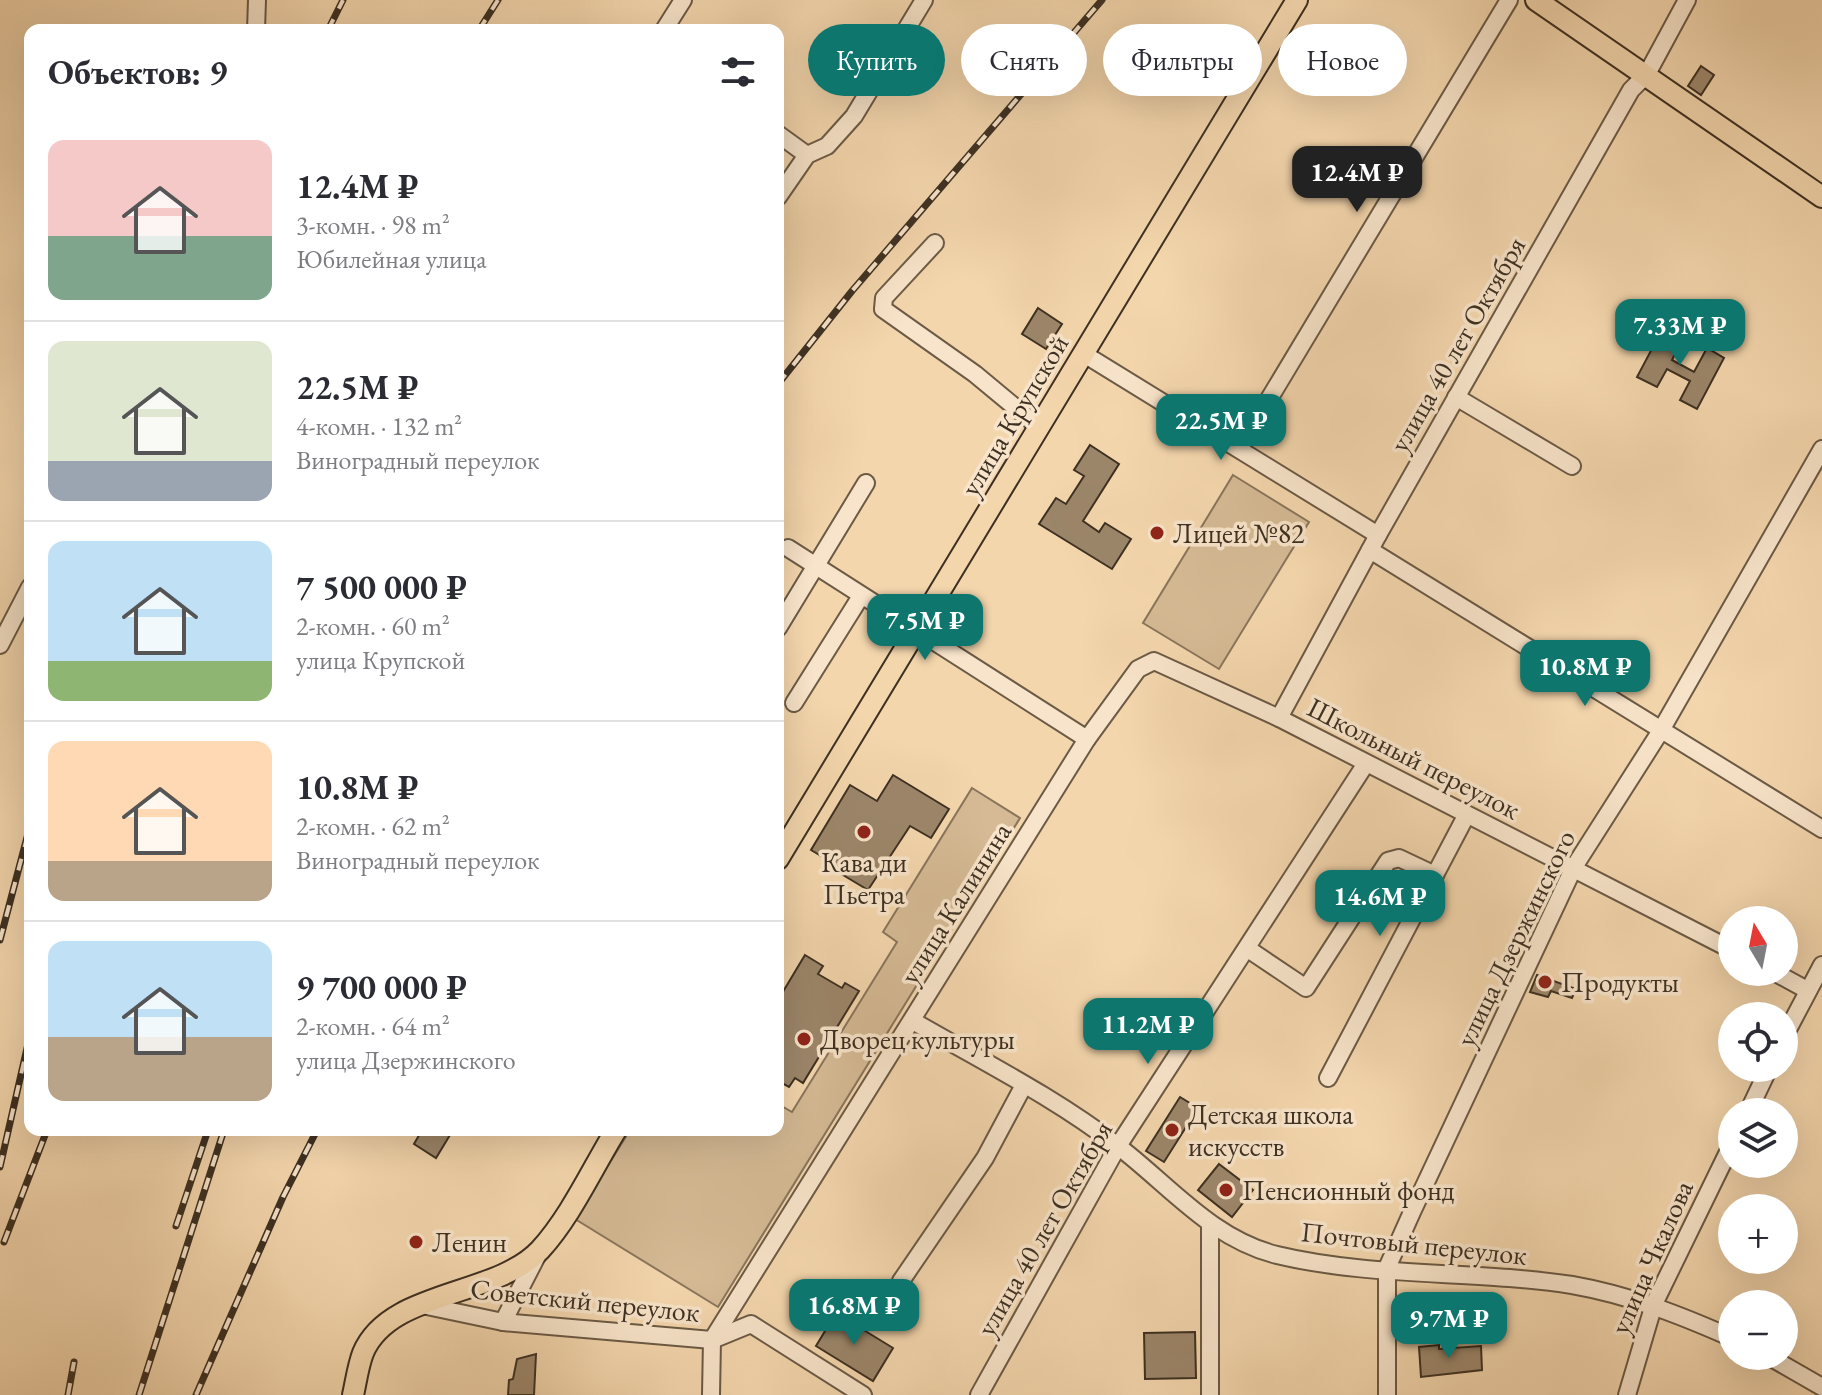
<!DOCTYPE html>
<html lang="ru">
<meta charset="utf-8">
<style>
:root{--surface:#fff;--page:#f2f2f3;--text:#2b2b33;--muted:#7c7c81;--line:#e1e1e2;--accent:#0f766e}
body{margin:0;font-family:"EB Garamond",serif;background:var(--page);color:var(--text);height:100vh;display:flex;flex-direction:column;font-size:30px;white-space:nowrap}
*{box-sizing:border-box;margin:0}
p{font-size:26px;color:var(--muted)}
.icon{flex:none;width:44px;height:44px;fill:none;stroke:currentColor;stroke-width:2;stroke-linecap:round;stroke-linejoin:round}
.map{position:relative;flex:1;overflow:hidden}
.panel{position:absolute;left:24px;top:24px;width:760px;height:1112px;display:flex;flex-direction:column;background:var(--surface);border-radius:16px;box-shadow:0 8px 32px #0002}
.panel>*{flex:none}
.top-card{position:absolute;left:808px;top:24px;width:760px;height:72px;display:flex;gap:16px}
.needle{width:52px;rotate:350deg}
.controls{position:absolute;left:1718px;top:906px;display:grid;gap:16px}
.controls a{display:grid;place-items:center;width:80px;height:80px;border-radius:50%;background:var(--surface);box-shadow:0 8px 32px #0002;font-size:40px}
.price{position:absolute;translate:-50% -68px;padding:0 18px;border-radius:16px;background:var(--accent);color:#fff;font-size:26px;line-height:52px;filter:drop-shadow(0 2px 4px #0008)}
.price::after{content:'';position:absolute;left:50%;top:48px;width:24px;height:18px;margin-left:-12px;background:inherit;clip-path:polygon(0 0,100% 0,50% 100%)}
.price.current{background:#222;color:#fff}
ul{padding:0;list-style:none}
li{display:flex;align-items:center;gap:24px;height:200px;padding:0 24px}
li+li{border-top:2px solid var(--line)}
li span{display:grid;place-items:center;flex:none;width:224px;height:160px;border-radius:16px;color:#555}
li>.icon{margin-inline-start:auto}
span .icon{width:96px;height:96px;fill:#fffc;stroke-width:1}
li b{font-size:34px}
h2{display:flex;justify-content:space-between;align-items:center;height:96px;padding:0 24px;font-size:34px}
.tag{padding:0 28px;border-radius:36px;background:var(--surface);box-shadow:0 8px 32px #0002;font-size:28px;line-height:72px}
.tag.current{background:var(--accent);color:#fff}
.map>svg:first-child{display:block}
.green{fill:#d5ba95;stroke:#89755c;stroke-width:2}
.building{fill:#9c866a;stroke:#3d3022;stroke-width:2}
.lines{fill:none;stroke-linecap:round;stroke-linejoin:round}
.minor-casing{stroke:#6b5a45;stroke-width:20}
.major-casing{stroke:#3d3022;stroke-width:24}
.minor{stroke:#f8e4ca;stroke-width:16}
.major{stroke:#f4d6ad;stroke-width:20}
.rail-casing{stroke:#3d3022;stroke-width:7}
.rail{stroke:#f8e4ca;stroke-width:4;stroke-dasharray:12;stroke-linecap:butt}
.poi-dot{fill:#8f2418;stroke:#f8e4ca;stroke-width:3}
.labels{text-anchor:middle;stroke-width:7;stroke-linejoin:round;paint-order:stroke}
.street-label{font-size:28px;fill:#3d3022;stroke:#f8e4ca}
.poi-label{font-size:28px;fill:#3d3022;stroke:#f8e4ca;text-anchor:start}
</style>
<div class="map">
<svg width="1822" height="1395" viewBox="0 0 1822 1395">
<rect width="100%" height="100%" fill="#f4d6ad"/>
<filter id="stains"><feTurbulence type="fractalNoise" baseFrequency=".0025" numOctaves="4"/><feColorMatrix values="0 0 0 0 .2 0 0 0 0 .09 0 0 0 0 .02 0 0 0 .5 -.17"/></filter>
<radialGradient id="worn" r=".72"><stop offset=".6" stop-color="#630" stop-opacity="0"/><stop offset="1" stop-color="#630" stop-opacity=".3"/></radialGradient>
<!-- green -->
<g class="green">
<polygon points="1233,475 1309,522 1219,669 1143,623"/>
<polygon points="972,788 1020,818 718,1307 575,1219 630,1130 778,1130 778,1104 792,1112 897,942 883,932"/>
</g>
<!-- building -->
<g class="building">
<polygon points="1701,66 1714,75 1701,95 1688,86"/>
<polygon points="1038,308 1062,324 1046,349 1022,334"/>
<polygon points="1664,326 1684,336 1672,360 1694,372 1707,348 1724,358 1697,409 1680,400 1690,381 1667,369 1657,387 1637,377"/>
<polygon points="1090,445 1119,464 1083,521 1099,532 1105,523 1131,539 1112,569 1039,524 1056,498 1066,504 1084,476 1074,470"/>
<polygon points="893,775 949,809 931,838 910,826 868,890 843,875 846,871 811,850 850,785 877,801"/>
<polygon points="805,955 823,966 818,974 842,988 845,983 859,991 803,1083 795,1078 789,1087 778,1081 778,1000"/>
<polygon points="1537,975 1576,989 1572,998 1551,991 1548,997 1530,992"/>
<polygon points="1180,1097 1198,1108 1164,1162 1146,1151"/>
<polygon points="422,1130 453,1130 436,1158 414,1144"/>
<polygon points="1219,1164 1253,1190 1232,1217 1198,1190"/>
<polygon points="836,1313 893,1348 873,1381 816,1346"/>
<polygon points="1195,1332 1196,1378 1145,1379 1144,1333"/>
<polygon points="1439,1345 1439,1349 1481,1346 1482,1370 1421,1377 1419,1347"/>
<polygon points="536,1354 534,1395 508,1395 509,1380 513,1379 517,1359"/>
</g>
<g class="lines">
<defs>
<g id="minor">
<polyline points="256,30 257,0"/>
<polyline points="664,30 683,0"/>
<polyline points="778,134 807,155"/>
<polyline points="778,197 807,155 827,146 854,116 924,0"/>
<polyline points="935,243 884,298 883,309 975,374 1040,428"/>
<polyline points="1084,354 1378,535"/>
<polyline points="1456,397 1572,466"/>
<polyline points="1239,449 1509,0"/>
<polyline points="788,548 1087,739"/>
<polyline points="1370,550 1822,829"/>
<polyline points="778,628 866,483"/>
<polyline points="0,645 30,587"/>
<polyline points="794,703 861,596"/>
<polyline points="1279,718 1378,535 1631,90 1647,74 1687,0"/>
<polyline points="1248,949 1306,988 1388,861 1399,858 1435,875"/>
<polyline points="1774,972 1807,990"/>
<path d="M913 1021C982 1061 1056 1098 1119 1147 1170 1186 1212 1239 1277 1255 1373 1278 1475 1270 1572 1285 1629 1295 1680 1315 1732 1338"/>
<polyline points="1784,1037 1822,965"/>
<polyline points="1328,1078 1466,816"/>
<polyline points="1748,1112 1769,1068"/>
<polyline points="1210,1225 1210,1395"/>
<polyline points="901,1281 985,1158 1024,1085"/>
<polyline points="422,1305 503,1322 712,1340 751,1324 863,1395"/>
<polyline points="503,1322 537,1256"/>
<polyline points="1768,1356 1822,1387"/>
<polyline points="711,1395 712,1340 1087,739 1138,669 1154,661 1279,718 1732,950"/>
<polyline points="979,1395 1118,1146 1365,765"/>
<polyline points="1387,1395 1387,1268 1412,1212 1574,867 1660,732 1822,449"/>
<polyline points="1627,1395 1654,1304 1732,1144"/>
</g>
<g id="major">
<polyline points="1536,0 1822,197"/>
<polyline points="778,859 1297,0"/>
<path d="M353 1395C356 1382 358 1366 363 1353 389 1290 496 1297 540 1250 571 1216 592 1169 616 1130"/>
</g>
</defs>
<!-- minor casing -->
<use href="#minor" class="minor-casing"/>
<!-- major casing -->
<use href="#major" class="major-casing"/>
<!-- minor -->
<use href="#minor" class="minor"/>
<!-- major -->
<use href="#major" class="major"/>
<defs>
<g id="rail">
<polyline points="328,30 343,0"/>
<polyline points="479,30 498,0"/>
<polyline points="778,384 852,291 1102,0"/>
<polyline points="0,940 30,826"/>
<polyline points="0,1167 30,1035"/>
<polyline points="176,1226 208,1130"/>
<polyline points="4,1242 47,1130"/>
<polyline points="68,1395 74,1362"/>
<polyline points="139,1395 224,1130"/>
<polyline points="196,1395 283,1197 317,1130"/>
</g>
</defs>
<!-- rail casing -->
<use href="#rail" class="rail-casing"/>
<!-- rail -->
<use href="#rail" class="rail"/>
</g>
<!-- markers -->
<g class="poi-dot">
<circle cx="1157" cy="533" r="8"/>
<circle cx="864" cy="832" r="8"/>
<circle cx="1545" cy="982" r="8"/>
<circle cx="804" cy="1039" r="8"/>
<circle cx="1172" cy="1130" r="8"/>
<circle cx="1226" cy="1190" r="8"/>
<circle cx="416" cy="1242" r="8"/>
</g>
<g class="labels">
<!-- street labels -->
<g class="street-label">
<text transform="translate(1457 344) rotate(-60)" y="10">улица 40 лет Октября</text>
<text transform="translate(1014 415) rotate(-59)" y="10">улица Крупской</text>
<text transform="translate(1414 758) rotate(27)" y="10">Школьный переулок</text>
<text transform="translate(955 903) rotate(-58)" y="10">улица Калинина</text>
<text transform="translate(1515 938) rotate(-64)" y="10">улица Дзержинского</text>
<text transform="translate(1044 1228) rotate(-60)" y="10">улица 40 лет Октября</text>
<text transform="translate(1414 1243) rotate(6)" y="10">Почтовый переулок</text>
<text transform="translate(1651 1257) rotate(-66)" y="10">улица Чкалова</text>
<text transform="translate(585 1300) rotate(6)" y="10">Советский переулок</text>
</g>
<!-- poi labels -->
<g class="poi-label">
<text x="1173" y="543">Лицей №82</text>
<text x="864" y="872" text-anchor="middle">Кава ди<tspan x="864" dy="32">Пьетра</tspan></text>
<text x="1561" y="992">Продукты</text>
<text x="820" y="1049">Дворец культуры</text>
<text x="1188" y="1124">Детская школа<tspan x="1188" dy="32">искусств</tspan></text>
<text x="1242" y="1200">Пенсионный фонд</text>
<text x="432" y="1252">Ленин</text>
</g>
</g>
<rect width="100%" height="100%" filter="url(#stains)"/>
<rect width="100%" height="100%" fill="url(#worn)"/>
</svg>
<div class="controls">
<a><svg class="needle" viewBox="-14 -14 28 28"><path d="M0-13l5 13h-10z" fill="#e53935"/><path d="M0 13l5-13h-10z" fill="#7c7c81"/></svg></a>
<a><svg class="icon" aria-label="locate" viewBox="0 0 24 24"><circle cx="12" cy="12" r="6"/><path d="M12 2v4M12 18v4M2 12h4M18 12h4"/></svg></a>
<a><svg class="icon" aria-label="layers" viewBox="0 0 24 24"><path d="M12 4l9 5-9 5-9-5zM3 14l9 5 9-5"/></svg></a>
<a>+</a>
<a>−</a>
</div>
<b class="price current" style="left:1357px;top:214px">12.4M ₽</b>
<b class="price" style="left:1680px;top:367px">7.33M ₽</b>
<b class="price" style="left:1221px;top:462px">22.5M ₽</b>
<b class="price" style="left:925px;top:662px">7.5M ₽</b>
<b class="price" style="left:1585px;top:708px">10.8M ₽</b>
<b class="price" style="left:1380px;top:938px">14.6M ₽</b>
<b class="price" style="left:1148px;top:1066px">11.2M ₽</b>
<b class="price" style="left:854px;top:1347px">16.8M ₽</b>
<b class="price" style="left:1449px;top:1360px">9.7M ₽</b>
<div class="top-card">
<a class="tag current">Купить</a>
<a class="tag">Снять</a>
<a class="tag">Фильтры</a>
<a class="tag">Новое</a>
</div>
<section class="panel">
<h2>Объектов: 9<svg class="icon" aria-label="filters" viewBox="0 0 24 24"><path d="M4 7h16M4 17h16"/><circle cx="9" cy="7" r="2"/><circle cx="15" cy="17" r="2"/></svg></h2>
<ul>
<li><span style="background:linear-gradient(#f6c9c9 60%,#7fa58c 0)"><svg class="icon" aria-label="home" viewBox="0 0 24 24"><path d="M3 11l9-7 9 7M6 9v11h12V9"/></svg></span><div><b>12.4M ₽</b><p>3-комн. · 98 m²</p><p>Юбилейная улица</p></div></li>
<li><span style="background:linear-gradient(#dfe7d0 75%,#9aa5b1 0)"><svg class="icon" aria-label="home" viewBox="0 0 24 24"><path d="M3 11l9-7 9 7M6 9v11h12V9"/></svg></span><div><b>22.5M ₽</b><p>4-комн. · 132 m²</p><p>Виноградный переулок</p></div></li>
<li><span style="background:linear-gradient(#bfe0f5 75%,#8fb573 0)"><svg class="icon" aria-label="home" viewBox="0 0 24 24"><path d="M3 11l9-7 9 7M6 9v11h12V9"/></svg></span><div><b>7 500 000 ₽</b><p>2-комн. · 60 m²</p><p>улица Крупской</p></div></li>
<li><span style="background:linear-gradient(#ffd9b3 75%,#b9a48a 0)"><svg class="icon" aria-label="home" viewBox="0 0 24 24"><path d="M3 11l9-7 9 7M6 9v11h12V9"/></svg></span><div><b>10.8M ₽</b><p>2-комн. · 62 m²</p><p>Виноградный переулок</p></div></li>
<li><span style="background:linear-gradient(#bfe0f5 60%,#b9a48a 0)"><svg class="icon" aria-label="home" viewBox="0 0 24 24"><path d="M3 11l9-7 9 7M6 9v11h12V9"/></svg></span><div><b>9 700 000 ₽</b><p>2-комн. · 64 m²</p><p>улица Дзержинского</p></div></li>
</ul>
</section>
</div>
